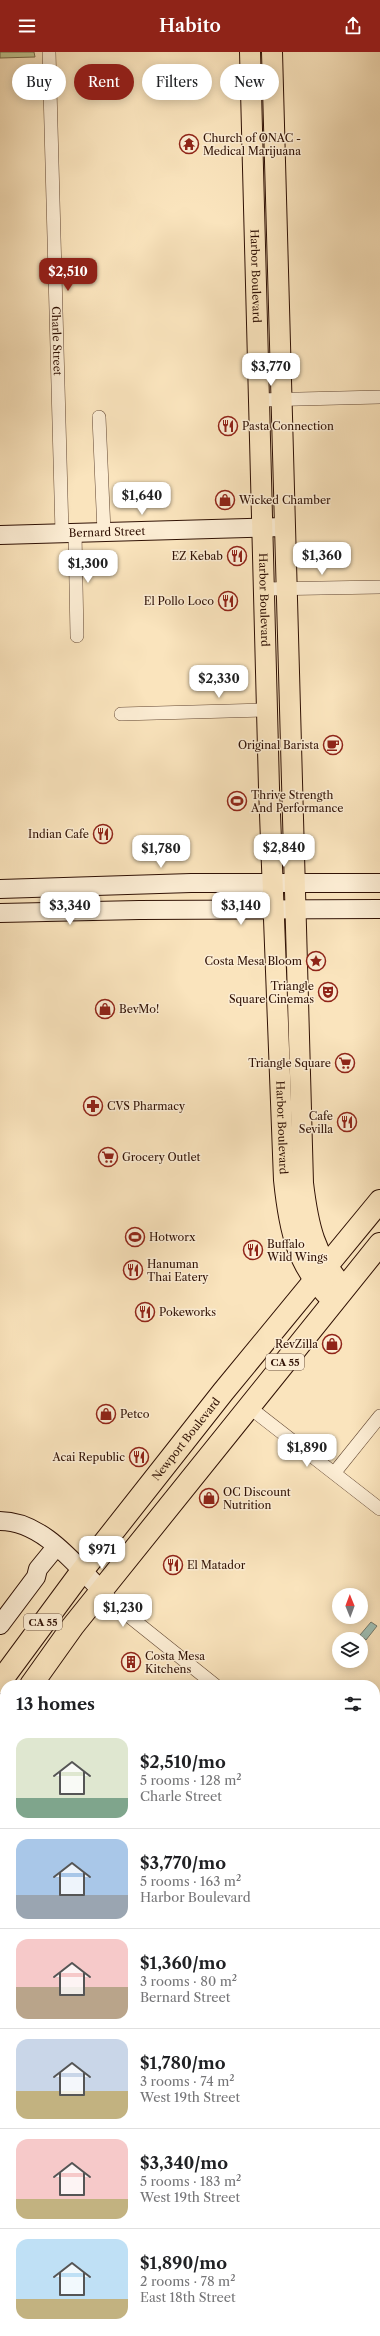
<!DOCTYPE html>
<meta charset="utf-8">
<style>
:root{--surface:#fff;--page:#f6f6f6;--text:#202124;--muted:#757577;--line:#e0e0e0;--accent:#8f2418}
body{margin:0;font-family:"Libre Caslon Text",serif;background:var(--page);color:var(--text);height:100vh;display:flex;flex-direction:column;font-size:15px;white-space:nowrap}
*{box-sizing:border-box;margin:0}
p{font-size:13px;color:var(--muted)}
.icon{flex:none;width:22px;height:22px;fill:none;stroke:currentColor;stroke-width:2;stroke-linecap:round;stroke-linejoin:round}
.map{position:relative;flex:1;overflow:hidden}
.details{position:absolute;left:0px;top:1628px;width:380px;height:656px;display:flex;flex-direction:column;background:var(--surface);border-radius:16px 16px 0 0;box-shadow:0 2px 10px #0003}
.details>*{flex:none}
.guide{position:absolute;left:12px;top:12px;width:356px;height:36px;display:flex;gap:8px}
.needle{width:26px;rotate:359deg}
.controls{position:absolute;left:332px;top:1536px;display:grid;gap:8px}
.controls a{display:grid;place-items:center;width:36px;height:36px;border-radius:50%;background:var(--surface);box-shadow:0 2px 10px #0003;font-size:20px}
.price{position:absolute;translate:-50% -34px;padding:0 9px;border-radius:8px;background:#fff;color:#222;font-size:13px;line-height:26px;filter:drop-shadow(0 1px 2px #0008)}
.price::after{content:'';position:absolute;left:50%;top:24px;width:12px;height:9px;margin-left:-6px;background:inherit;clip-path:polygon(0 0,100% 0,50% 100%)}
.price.on{background:var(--accent);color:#fff}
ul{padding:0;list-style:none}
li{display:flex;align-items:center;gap:12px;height:100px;padding:0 16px}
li+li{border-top:1px solid var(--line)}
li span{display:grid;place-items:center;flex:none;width:112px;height:80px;border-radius:12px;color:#555}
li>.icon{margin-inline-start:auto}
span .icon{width:48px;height:48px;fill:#fffc;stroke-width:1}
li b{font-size:17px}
h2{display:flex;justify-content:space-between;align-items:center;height:48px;padding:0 16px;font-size:17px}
.tag{padding:0 14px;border-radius:18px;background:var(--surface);box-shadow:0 2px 10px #0003;font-size:14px;line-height:36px}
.tag.on{background:var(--accent);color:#fff}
header{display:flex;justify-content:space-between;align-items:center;height:52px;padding:0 16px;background:var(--accent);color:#fff;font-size:18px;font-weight:600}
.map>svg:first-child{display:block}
.green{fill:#c1c38e;stroke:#786a49}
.water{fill:#9ebeb3;stroke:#72796d}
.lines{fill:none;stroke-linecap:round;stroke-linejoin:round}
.street-casing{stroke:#624632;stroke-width:14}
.secondary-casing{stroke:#301104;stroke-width:20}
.primary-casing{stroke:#301104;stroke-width:22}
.highway-casing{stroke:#301104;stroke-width:24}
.street{stroke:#fcedd4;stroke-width:13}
.secondary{stroke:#fcedd4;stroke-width:18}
.primary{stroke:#fae4bd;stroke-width:20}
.highway{stroke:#fae4bd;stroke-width:22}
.labels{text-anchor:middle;stroke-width:3;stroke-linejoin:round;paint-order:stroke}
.shield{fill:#fcedd4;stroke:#6d5342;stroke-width:1}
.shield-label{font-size:10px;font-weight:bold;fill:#301104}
.poi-label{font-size:11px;fill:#301104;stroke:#fcedd4;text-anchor:start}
.street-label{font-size:11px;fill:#301104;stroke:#fcedd4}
</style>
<header><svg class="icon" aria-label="menu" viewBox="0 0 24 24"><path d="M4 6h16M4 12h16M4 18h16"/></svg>Habito<svg class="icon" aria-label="share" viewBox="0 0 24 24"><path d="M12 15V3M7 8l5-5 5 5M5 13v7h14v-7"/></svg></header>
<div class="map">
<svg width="380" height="2284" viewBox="0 0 380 2284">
<rect width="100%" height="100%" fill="#fae4bd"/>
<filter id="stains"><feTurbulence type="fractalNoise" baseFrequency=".005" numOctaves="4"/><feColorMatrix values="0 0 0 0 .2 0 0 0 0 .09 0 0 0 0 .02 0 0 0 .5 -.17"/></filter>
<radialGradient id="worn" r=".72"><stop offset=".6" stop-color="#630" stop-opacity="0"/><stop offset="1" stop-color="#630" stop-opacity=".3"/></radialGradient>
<!-- green -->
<g class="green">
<polygon points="0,0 34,0 35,5 0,6"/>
<polygon points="0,1986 5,1989 5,2006 0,2002"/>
<polygon points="5,2018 5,2035 0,2035 0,2024"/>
</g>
<!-- water -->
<polygon class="water" points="371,1570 377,1574 366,1588 360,1583"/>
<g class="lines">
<defs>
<g id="street">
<path id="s1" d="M49 0 62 481"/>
<polyline points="259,348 380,345"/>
<polyline points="99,365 104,480"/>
<polyline points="75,481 77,584"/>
<polyline points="264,537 380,535"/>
<polyline points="121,662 267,658"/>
<polyline points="249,1355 380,1457"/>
<polyline points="335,1420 380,1364"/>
<polyline points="101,1538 130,1565 215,1633"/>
<polyline points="375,1760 380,1764"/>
<polyline points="375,1962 380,1966"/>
<polyline points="0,1967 5,1971"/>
<polyline points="375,1990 380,1984"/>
<polyline points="375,2217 380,2211"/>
<polyline points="321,2284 325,2279"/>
</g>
<g id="secondary">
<path id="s2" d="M0 483 285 475"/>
<polyline points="0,837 191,831 380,831"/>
<polyline points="0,861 139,858 380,857"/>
<path d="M0 1469C42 1469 74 1511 101 1538"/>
<polyline points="0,1573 36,1525 38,1517 56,1495"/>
<polyline points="0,2048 5,2048"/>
<polyline points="0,2075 5,2075"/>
<polyline points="375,2268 380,2272"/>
</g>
<g id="primary">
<path id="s3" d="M250 0 269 736 284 1128C289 1177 296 1215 334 1250"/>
<path d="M272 0 303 1131C308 1173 314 1204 345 1236"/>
</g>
<g id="highway">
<path id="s4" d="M0 1630 82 1519 223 1340 380 1149"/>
<polyline points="31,1633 73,1574 380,1192"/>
<polyline points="0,1683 5,1674"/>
</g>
</defs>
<!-- street casing -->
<use href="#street" class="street-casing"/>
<!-- secondary casing -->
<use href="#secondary" class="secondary-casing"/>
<!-- primary casing -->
<use href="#primary" class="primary-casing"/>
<!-- highway casing -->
<use href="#highway" class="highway-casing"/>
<!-- street -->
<use href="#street" class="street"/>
<!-- secondary -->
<use href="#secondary" class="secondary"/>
<!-- primary -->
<use href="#primary" class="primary"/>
<!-- highway -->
<use href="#highway" class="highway"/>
</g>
<!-- icons -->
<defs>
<symbol id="temple-ring" viewBox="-11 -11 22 22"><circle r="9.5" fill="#fcedd4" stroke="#8f2418" stroke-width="1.5"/><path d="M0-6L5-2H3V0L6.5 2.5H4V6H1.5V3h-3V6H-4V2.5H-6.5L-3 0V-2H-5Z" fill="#8f2418"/></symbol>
<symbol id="restaurant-ring" viewBox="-11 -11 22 22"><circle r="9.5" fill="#fcedd4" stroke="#8f2418" stroke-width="1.5"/><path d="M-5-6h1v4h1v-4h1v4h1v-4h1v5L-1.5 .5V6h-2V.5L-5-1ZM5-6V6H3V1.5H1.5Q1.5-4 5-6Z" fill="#8f2418"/></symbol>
<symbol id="shop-ring" viewBox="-11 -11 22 22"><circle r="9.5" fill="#fcedd4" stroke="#8f2418" stroke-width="1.5"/><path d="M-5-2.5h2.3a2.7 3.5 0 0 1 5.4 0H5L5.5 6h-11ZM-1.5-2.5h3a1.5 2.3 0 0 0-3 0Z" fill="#8f2418"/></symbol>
<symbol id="cafe-ring" viewBox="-11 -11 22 22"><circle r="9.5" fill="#fcedd4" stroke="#8f2418" stroke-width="1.5"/><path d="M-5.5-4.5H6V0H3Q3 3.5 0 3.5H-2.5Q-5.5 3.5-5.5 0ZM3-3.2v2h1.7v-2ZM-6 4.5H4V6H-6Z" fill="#8f2418"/></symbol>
<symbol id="stadium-ring" viewBox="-11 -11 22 22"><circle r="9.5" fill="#fcedd4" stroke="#8f2418" stroke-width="1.5"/><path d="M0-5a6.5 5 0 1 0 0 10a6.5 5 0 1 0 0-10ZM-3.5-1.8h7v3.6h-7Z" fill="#8f2418"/></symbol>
<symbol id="sight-ring" viewBox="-11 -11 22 22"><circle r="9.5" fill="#fcedd4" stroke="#8f2418" stroke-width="1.5"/><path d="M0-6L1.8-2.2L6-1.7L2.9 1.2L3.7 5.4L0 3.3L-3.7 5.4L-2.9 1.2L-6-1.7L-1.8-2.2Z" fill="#8f2418"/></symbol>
<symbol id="theatre-ring" viewBox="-11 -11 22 22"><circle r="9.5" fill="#fcedd4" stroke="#8f2418" stroke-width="1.5"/><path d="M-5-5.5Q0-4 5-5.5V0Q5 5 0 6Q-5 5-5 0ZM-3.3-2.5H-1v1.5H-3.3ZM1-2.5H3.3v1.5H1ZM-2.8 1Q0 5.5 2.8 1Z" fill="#8f2418"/></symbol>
<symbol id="supermarket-ring" viewBox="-11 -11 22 22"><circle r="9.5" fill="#fcedd4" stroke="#8f2418" stroke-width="1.5"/><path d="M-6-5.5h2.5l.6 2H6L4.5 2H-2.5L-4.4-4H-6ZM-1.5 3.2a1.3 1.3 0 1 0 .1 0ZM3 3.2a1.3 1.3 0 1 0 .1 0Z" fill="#8f2418"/></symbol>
<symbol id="pharmacy-ring" viewBox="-11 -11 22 22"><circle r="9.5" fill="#fcedd4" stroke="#8f2418" stroke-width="1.5"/><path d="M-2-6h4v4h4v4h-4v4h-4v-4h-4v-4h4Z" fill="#8f2418"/></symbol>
<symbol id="building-ring" viewBox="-11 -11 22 22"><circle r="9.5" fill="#fcedd4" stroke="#8f2418" stroke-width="1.5"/><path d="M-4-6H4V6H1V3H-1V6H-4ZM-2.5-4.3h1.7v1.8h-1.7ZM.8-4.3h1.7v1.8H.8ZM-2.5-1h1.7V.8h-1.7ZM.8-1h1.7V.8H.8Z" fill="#8f2418"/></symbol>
</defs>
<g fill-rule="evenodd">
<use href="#temple-ring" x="178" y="81" width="22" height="22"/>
<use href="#restaurant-ring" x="217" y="363" width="22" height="22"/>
<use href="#shop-ring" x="214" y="437" width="22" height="22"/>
<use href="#restaurant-ring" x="226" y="493" width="22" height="22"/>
<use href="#restaurant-ring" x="217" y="538" width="22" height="22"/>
<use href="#cafe-ring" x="322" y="682" width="22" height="22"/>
<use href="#stadium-ring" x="226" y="738" width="22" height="22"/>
<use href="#restaurant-ring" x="92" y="771" width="22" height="22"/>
<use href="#sight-ring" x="305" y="898" width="22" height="22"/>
<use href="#theatre-ring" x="317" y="929" width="22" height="22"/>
<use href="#shop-ring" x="94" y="946" width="22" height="22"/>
<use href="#supermarket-ring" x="334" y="1000" width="22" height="22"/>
<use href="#pharmacy-ring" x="82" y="1043" width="22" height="22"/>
<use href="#restaurant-ring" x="336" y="1059" width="22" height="22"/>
<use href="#supermarket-ring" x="97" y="1094" width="22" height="22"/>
<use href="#stadium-ring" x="124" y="1174" width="22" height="22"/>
<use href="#restaurant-ring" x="242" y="1187" width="22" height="22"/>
<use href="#restaurant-ring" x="122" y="1207" width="22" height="22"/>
<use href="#restaurant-ring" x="134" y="1249" width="22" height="22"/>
<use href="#shop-ring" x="321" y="1281" width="22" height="22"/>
<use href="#shop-ring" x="95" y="1351" width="22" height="22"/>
<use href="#restaurant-ring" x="128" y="1394" width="22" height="22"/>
<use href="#shop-ring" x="198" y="1435" width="22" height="22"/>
<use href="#restaurant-ring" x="162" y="1502" width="22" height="22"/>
<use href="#building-ring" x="120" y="1599" width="22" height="22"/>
</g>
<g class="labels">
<!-- shield labels -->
<g class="shield">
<rect x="266" y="1302" width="38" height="16" rx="3"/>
<rect x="24" y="1562" width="38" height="16" rx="3"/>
</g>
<g class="shield-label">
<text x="285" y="1314">CA 55</text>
<text x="43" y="1574">CA 55</text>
</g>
<!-- poi labels -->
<g class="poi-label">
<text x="203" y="90">Church of ONAC -<tspan x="203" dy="13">Medical Marijuana</tspan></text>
<text x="242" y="378">Pasta Connection</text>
<text x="239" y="452">Wicked Chamber</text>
<text x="223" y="508" text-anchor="end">EZ Kebab</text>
<text x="214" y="553" text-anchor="end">El Pollo Loco</text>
<text x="319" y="697" text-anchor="end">Original Barista</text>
<text x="251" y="747">Thrive Strength<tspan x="251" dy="13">And Performance</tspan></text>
<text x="89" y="786" text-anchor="end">Indian Cafe</text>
<text x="302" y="913" text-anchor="end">Costa Mesa Bloom</text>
<text x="314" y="938" text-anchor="end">Triangle<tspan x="314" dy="13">Square Cinemas</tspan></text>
<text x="119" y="961">BevMo!</text>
<text x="331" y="1015" text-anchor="end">Triangle Square</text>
<text x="107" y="1058">CVS Pharmacy</text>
<text x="333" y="1068" text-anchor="end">Cafe<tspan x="333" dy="13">Sevilla</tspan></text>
<text x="122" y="1109">Grocery Outlet</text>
<text x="149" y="1189">Hotworx</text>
<text x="267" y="1196">Buffalo<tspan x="267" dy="13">Wild Wings</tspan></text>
<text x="147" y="1216">Hanuman<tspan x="147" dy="13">Thai Eatery</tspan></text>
<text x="159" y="1264">Pokeworks</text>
<text x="318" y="1296" text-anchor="end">RevZilla</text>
<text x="120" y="1366">Petco</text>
<text x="125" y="1409" text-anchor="end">Acai Republic</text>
<text x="223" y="1444">OC Discount<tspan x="223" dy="13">Nutrition</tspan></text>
<text x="187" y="1517">El Matador</text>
<text x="145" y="1608">Costa Mesa<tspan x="145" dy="13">Kitchens</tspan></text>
</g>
<!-- street labels -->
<g class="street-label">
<text dy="4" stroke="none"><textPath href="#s3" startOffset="224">Harbor Boulevard</textPath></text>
<text dy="4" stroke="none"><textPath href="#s1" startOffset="289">Charle Street</textPath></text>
<text dy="4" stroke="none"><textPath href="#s2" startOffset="107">Bernard Street</textPath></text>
<text dy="4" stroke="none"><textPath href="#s3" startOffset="548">Harbor Boulevard</textPath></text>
<text dy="4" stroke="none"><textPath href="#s3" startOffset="1076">Harbor Boulevard</textPath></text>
<text dy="4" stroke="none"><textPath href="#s4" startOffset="306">Newport Boulevard</textPath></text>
</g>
</g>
<rect width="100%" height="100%" filter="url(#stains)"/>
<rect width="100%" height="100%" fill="url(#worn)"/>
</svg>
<div class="controls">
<a><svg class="needle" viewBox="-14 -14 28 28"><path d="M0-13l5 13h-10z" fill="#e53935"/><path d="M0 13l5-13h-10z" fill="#757577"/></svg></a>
<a><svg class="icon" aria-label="layers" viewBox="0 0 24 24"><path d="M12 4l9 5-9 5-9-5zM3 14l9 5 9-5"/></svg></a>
</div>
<b class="price on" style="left:68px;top:240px">$2,510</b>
<b class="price" style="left:271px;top:335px">$3,770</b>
<b class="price" style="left:142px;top:464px">$1,640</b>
<b class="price" style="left:322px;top:524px">$1,360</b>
<b class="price" style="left:88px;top:532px">$1,300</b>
<b class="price" style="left:219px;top:647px">$2,330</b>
<b class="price" style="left:284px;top:816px">$2,840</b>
<b class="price" style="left:161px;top:817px">$1,780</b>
<b class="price" style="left:70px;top:874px">$3,340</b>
<b class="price" style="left:241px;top:874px">$3,140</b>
<b class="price" style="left:307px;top:1416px">$1,890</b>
<b class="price" style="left:102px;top:1518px">$971</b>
<b class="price" style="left:123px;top:1576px">$1,230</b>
<div class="guide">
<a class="tag">Buy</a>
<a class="tag on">Rent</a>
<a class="tag">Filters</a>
<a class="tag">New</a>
</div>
<section class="details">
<h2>13 homes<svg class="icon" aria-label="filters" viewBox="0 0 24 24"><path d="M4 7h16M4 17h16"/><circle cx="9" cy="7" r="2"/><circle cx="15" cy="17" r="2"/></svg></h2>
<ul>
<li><span style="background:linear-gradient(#dfe7d0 75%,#7fa58c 0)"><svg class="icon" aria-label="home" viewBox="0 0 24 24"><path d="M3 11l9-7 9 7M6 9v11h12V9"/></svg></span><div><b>$2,510/mo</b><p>5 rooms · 128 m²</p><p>Charle Street</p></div></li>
<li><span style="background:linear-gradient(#a9c7e8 70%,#9aa5b1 0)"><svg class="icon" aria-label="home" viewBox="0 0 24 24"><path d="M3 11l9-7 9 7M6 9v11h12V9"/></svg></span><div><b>$3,770/mo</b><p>5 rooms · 163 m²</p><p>Harbor Boulevard</p></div></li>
<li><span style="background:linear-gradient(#f6c9c9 60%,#b9a48a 0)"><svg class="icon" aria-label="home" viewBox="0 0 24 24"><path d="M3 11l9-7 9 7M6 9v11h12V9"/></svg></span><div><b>$1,360/mo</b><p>3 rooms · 80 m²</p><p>Bernard Street</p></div></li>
<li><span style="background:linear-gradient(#c9d6e8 65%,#c2b280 0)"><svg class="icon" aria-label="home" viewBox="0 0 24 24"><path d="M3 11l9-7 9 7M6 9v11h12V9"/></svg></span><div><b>$1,780/mo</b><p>3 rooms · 74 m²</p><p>West 19th Street</p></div></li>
<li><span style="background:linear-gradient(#f6c9c9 75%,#c2b280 0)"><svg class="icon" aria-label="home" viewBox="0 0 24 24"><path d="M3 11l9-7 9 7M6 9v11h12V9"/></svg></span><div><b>$3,340/mo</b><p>5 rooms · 183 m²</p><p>West 19th Street</p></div></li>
<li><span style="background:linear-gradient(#bfe0f5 75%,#c2b280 0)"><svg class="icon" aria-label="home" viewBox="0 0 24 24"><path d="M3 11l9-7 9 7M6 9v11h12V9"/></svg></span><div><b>$1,890/mo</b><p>2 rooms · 78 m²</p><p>East 18th Street</p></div></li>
</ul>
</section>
</div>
